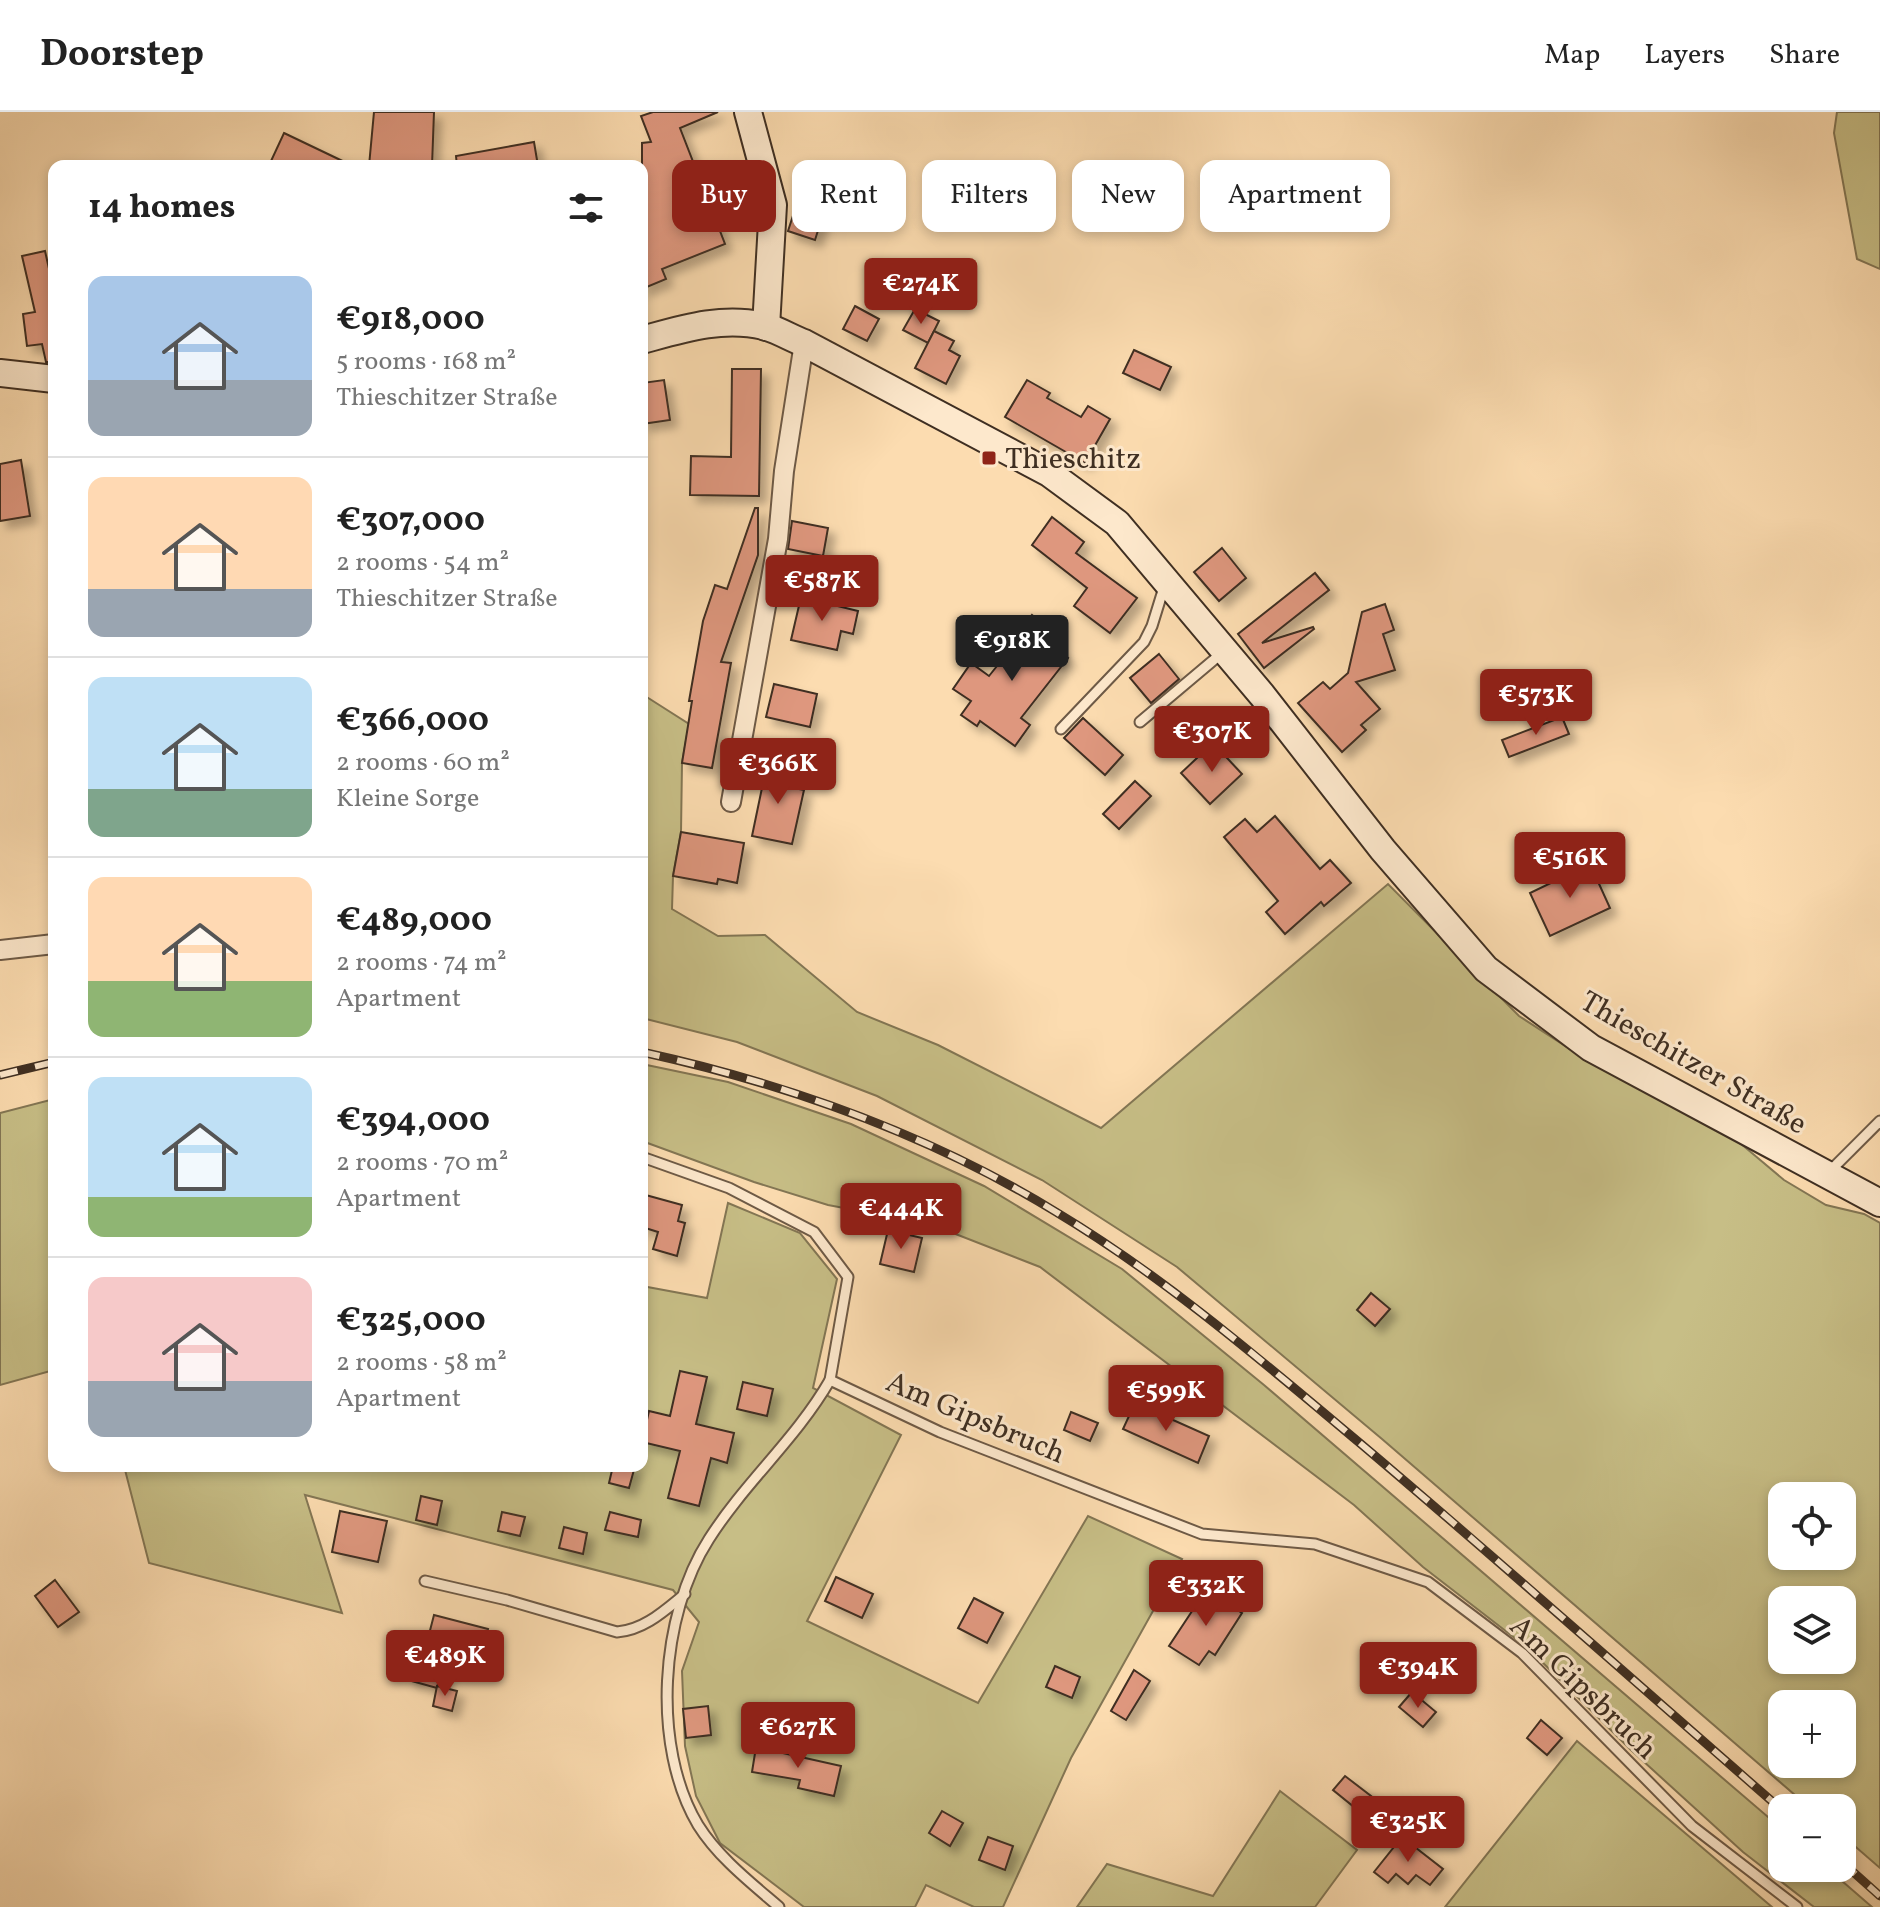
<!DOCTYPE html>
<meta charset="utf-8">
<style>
:root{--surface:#fff;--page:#f6f6f6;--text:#222;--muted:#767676;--line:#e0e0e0;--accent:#8f2418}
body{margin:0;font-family:Vollkorn,serif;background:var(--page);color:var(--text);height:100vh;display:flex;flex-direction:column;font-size:30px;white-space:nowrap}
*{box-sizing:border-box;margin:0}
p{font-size:26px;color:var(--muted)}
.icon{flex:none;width:44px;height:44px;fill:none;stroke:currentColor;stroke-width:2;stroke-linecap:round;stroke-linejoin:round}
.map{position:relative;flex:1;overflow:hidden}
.side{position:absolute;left:48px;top:48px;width:600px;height:1312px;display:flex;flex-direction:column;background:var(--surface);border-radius:16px;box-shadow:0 4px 12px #0003}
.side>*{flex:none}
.hud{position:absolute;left:672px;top:48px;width:760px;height:72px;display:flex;gap:16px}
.fabs{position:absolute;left:1768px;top:1370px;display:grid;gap:16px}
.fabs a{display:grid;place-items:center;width:88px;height:88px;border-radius:16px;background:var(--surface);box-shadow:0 4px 12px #0003;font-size:40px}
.price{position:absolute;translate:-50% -68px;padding:0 18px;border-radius:8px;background:var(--accent);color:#fff;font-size:26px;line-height:52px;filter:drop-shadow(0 2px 4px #0008)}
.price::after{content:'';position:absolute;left:50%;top:48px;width:24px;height:18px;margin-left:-12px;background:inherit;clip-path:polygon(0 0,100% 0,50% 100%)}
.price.on{background:#222;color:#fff}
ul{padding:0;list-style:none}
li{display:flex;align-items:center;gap:24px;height:200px;padding:0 40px}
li+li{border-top:2px solid var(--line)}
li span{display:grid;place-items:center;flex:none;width:224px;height:160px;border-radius:16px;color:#555}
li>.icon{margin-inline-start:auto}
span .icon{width:96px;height:96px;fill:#fffc;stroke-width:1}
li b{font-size:34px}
h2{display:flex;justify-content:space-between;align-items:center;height:96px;padding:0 40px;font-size:34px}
.tag{padding:0 28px;border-radius:16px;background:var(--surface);box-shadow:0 4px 12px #0003;font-size:28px;line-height:72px}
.tag.on{background:var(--accent);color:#fff}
header{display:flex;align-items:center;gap:48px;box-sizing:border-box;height:112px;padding:0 40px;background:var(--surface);border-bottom:2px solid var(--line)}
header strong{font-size:38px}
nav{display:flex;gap:44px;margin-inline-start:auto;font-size:28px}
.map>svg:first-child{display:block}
.green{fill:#c7be86;stroke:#837654;stroke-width:2;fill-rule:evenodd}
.building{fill:#de977e;stroke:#3f2f22;stroke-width:2;filter:url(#shadow)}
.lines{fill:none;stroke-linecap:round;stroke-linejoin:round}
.service-casing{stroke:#6e5a46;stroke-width:13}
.minor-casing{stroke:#6e5a46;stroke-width:22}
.secondary-casing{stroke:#3f2f22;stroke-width:30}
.service{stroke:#fde8cc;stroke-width:9}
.minor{stroke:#fde8cc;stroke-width:18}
.secondary{stroke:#fde8cc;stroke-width:26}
.rail-casing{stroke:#3f2f22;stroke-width:9}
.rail{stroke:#fde8cc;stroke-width:6;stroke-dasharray:18;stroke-linecap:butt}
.poi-dot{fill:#8f2418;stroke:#fde8cc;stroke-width:3}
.labels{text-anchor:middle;stroke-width:6;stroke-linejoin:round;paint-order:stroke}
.poi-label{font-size:30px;fill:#3f2f22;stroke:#fde8cc;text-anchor:start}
.street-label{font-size:30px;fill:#3f2f22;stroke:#fde8cc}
</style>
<header>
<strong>Doorstep</strong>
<nav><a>Map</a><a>Layers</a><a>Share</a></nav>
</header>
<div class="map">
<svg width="1880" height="1795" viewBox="0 0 1880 1795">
<defs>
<filter id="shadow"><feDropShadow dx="7" dy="7" stdDeviation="4" flood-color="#0004"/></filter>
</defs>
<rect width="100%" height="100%" fill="#fcdcb0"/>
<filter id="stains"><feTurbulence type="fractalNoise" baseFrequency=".0025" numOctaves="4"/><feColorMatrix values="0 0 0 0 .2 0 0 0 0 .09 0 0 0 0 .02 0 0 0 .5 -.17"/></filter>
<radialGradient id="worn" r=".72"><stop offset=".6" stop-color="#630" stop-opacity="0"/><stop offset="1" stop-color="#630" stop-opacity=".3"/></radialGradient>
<!-- green -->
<g class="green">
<polygon points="1837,0 1880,0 1880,157 1857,147 1834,21"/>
<path d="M642 582 689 612 682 651 681 720 673 764 672 797 718 824 765 823 857 900 938 933 1101 1016 1388 772 1519 904 1579 943 1740 1031 1784 1068 1826 1093 1864 1102 1880 1111V1756L1842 1723V1696H1810L1382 1327 1177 1155 1042 1068 877 984 737 930 642 906ZM1782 1384H1842V1444H1782ZM1782 1488H1842V1548H1782ZM1782 1592H1842V1652H1782Z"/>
<polygon points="642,952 728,970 851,1012 984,1074 1122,1157 1264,1273 1782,1717 1782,1756 1827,1756 1872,1795 1814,1795 1743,1740 1631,1638 1529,1537 1423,1455 1354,1393 1040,1155 930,1112 828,1093 754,1070 642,1029"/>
<polygon points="54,987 54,1258 0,1273 0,1001"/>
<polygon points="728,1091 800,1121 837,1167 813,1276 901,1323 807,1509 978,1591 1088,1404 1182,1447 1071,1646 1003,1795 974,1795 926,1773 915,1795 804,1795 720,1731 696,1684 685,1634 682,1559 699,1510 673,1478 305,1383 342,1501 149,1451 124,1354 642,1354 642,1174 707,1186"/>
<polygon points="1577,1629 1772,1795 1445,1795"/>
<polygon points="1280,1679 1357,1738 1315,1795 1077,1795 1107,1752 1213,1784"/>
</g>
<!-- building -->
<g class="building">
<polygon points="374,0 434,0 432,54 369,54"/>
<polygon points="653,0 718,0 680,16 725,132 662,157 666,167 642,177 642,31 651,30 641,4"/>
<polygon points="284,21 353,54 281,54 271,49"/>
<polygon points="534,30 538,54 457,54 456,44"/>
<polygon points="800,82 827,90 815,128 788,119"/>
<polygon points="45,139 54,179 54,250 46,250 42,232 27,234 23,202 35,200 22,144"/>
<polygon points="855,194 879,207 867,229 843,217"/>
<polygon points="915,197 939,209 928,231 903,218"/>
<polygon points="934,219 954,229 949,238 960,244 946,272 915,256"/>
<polygon points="1134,238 1171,255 1160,278 1123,261"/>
<polygon points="732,257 761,257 759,384 690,383 691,344 731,345"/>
<polygon points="664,268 670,308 642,312 642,271"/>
<polygon points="1027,268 1050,281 1047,286 1081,305 1088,294 1110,307 1085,351 1005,305"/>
<polygon points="21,348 30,404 0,409 0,352"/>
<polygon points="755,396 758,396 758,443 721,550 731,551 712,656 682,651 692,589 689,589 703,509 715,473 727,477"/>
<polygon points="1052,405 1084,430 1076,441 1137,486 1110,521 1074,494 1087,476 1032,433"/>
<polygon points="792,409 828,416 823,444 788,437"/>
<polygon points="1222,436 1246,466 1219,489 1194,460"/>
<polygon points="1315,461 1329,478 1262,531 1313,515 1314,517 1264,556 1238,522"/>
<polygon points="801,485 858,499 853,522 841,519 837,538 791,528"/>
<polygon points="1385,492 1394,518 1383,522 1395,558 1356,570 1380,597 1361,613 1366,618 1342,640 1298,591 1323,570 1330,577 1348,561 1362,500"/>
<polygon points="1032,503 1055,521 1047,530 1068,546 1021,606 1030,613 1015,634 980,609 977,614 961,603 971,589 953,577 971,551 989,564 1021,524 1017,521"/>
<polygon points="1159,542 1179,567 1151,591 1130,566"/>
<polygon points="774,572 817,582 810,615 766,605"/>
<polygon points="1562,605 1569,622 1509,645 1502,628"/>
<polygon points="1083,606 1123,643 1105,663 1064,626"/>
<polygon points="1213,631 1242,662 1210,692 1181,661"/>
<polygon points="768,647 789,651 784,674 804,678 792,732 752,724"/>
<polygon points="1135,669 1151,684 1119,717 1103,702"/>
<polygon points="1275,704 1320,757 1330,748 1351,771 1324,794 1321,790 1285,822 1266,800 1278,789 1224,725 1245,707 1257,720"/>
<polygon points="681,720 744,731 737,771 718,767 717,772 673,764"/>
<polygon points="1590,752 1610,796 1550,824 1530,781"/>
<polygon points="642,1082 682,1093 678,1109 685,1111 677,1144 653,1137 658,1120 642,1115"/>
<polygon points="888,1118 922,1126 914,1160 880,1152"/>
<polygon points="1371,1181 1390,1197 1375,1214 1357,1198"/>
<polygon points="680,1259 707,1265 696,1312 734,1321 727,1351 711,1346 699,1394 668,1386 680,1339 642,1330 649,1299 670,1304"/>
<polygon points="743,1270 773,1277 767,1304 737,1297"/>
<polygon points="1135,1291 1209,1324 1198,1351 1123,1317"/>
<polygon points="1071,1300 1098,1311 1090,1329 1064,1318"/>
<polygon points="613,1354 635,1354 629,1376 609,1371"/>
<polygon points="421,1384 442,1389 437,1413 416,1408"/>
<polygon points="340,1399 387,1409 378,1450 332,1440"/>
<polygon points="502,1400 525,1405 520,1424 498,1419"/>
<polygon points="610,1400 641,1408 638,1425 605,1418"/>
<polygon points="564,1415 587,1421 583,1442 559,1436"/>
<polygon points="836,1465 873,1482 862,1506 825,1489"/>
<polygon points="55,1468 79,1500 58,1515 35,1484"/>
<polygon points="1206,1478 1242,1501 1215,1543 1209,1539 1199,1553 1169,1534"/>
<polygon points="974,1486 1003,1501 987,1531 958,1516"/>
<polygon points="434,1503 488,1517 483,1538 449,1530 437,1576 408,1568 418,1531 426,1534"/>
<polygon points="1055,1554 1080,1565 1072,1586 1046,1575"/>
<polygon points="1134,1558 1150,1569 1126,1608 1111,1599"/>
<polygon points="437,1574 457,1579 452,1599 433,1594"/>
<polygon points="1412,1580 1436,1600 1423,1615 1399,1595"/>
<polygon points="708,1594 711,1623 686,1626 683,1597"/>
<polygon points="1541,1608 1562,1626 1547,1643 1527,1626"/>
<polygon points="756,1635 841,1654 834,1684 798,1676 800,1668 752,1660"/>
<polygon points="1345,1664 1371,1684 1359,1699 1333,1678"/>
<polygon points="942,1699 963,1711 950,1734 929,1721"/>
<polygon points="988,1725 1013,1734 1005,1758 979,1748"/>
<polygon points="1402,1725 1443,1757 1430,1773 1416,1763 1408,1772 1396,1762 1388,1771 1374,1760"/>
</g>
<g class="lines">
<defs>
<g id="service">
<polyline points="1140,610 1222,541"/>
<polyline points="1061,617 1144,530 1152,514 1165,472"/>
<polyline points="642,1045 729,1076 814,1120 848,1165 830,1268 940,1320 1202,1422 1315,1432 1428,1470 1522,1541 1692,1714 1797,1795"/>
<polyline points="1830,1059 1880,1009"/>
<path d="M425 1469 507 1488 617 1520C644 1518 664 1499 685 1482"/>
<path d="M779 1795C750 1770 718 1745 698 1713 651 1634 660 1503 709 1427 746 1369 796 1327 830 1268"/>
</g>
<g id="minor">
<polyline points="731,690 778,427 784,359 804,231"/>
<polyline points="0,838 54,832"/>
</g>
<g id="secondary">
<polyline points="748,0 773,93 766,215"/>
<path d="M642 228C682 217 722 204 764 214 778 218 791 226 804 231L1049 361 1117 411 1262 583 1383 738 1486 857 1591 936 1880 1091"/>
<polyline points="0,261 54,267"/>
</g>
</defs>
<!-- service casing -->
<use href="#service" class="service-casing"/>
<!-- minor casing -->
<use href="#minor" class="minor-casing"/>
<!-- secondary casing -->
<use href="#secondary" class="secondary-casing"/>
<!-- service -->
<use href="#service" class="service"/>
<!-- minor -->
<use href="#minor" class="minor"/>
<!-- secondary -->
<use href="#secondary" class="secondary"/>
<defs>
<g id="rail">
<path d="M642 940C787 972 929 1022 1056 1100 1166 1166 1263 1250 1361 1332 1503 1452 1642 1576 1782 1698"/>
<polyline points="0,963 54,950"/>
<polyline points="1842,1750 1880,1784"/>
</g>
</defs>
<!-- rail casing -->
<use href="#rail" class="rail-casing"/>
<!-- rail -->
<use href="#rail" class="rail"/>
</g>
<!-- markers -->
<rect class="poi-dot" x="981" y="338" width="16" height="16" rx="4"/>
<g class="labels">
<!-- poi labels -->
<g class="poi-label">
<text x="1005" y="356">Thieschitz</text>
</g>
<!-- street labels -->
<g class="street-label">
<text transform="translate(1694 950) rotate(30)" y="10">Thieschitzer Straße</text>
<text transform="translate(976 1305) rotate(23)" y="10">Am Gipsbruch</text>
<text transform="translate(1584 1575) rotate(44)" y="10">Am Gipsbruch</text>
</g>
</g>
<rect width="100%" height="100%" filter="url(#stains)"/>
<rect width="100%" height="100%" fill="url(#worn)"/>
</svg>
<div class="fabs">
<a><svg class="icon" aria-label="locate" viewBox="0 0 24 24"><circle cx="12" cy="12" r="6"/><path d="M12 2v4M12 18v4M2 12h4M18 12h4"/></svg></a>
<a><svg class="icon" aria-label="layers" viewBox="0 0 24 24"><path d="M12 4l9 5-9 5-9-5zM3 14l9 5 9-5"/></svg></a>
<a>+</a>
<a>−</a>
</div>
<b class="price" style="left:921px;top:214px">€274K</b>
<b class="price" style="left:822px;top:511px">€587K</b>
<b class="price on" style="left:1012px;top:571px">€918K</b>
<b class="price" style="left:1536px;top:625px">€573K</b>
<b class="price" style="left:1212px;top:662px">€307K</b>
<b class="price" style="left:778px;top:694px">€366K</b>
<b class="price" style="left:1570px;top:788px">€516K</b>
<b class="price" style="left:901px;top:1139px">€444K</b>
<b class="price" style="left:1166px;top:1321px">€599K</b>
<b class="price" style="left:1206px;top:1516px">€332K</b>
<b class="price" style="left:445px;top:1586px">€489K</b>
<b class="price" style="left:1418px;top:1598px">€394K</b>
<b class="price" style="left:798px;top:1658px">€627K</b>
<b class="price" style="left:1408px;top:1752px">€325K</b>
<div class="hud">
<a class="tag on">Buy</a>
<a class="tag">Rent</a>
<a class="tag">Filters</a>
<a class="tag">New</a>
<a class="tag">Apartment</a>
</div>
<section class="side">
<h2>14 homes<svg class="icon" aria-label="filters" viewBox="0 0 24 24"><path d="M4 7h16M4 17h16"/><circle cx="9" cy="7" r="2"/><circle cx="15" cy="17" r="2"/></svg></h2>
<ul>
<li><span style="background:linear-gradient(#a9c7e8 65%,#9aa5b1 0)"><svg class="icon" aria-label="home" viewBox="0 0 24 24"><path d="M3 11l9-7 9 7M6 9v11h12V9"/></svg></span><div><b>€918,000</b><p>5 rooms · 168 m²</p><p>Thieschitzer Straße</p></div></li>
<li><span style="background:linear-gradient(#ffd9b3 70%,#9aa5b1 0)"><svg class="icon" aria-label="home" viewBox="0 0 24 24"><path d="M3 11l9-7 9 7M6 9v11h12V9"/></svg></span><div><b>€307,000</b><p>2 rooms · 54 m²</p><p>Thieschitzer Straße</p></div></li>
<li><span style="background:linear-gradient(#bfe0f5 70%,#7fa58c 0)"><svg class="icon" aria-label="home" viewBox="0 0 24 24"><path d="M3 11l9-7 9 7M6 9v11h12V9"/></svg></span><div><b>€366,000</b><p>2 rooms · 60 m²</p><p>Kleine Sorge</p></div></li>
<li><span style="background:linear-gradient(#ffd9b3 65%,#8fb573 0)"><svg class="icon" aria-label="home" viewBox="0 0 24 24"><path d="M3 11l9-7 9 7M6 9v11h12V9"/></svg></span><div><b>€489,000</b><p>2 rooms · 74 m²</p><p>Apartment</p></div></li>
<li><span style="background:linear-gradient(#bfe0f5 75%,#8fb573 0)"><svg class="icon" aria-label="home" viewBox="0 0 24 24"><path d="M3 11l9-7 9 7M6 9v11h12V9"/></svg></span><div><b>€394,000</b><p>2 rooms · 70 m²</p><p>Apartment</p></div></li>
<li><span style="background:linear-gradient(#f6c9c9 65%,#9aa5b1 0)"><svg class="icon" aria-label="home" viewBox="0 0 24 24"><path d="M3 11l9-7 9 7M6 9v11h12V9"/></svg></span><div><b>€325,000</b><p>2 rooms · 58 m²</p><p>Apartment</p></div></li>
</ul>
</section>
</div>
